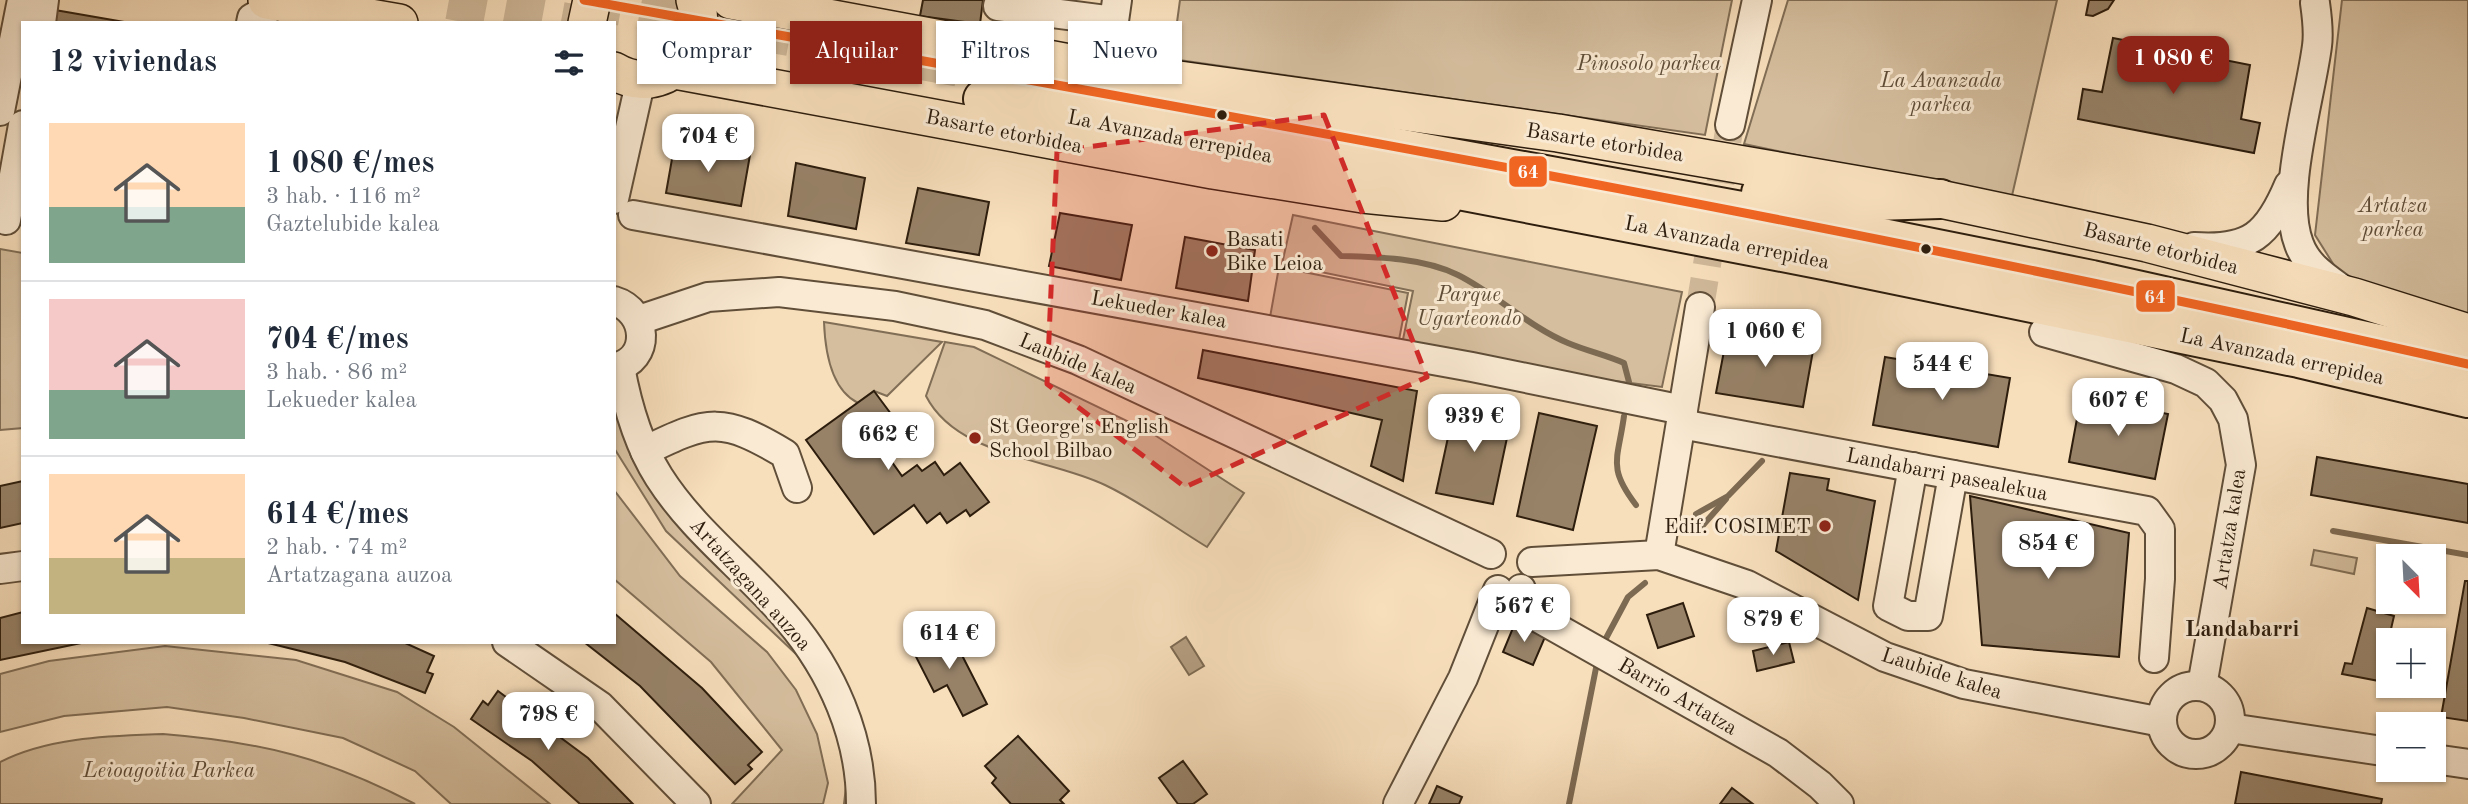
<!DOCTYPE html>
<html lang="es">
<meta charset="utf-8">
<style>
:root{--surface:#fff;--page:#f2f2f3;--text:#1f2937;--muted:#747a83;--line:#e0e1e3;--accent:#8f2418}
body{margin:0;font-family:"Old Standard TT",serif;background:var(--page);color:var(--text);height:100vh;display:flex;flex-direction:column;font-size:26px;white-space:nowrap}
*{box-sizing:border-box;margin:0}
p{font-size:23px;color:var(--muted)}
.icon{flex:none;width:38px;height:38px;fill:none;stroke:currentColor;stroke-width:2;stroke-linecap:round;stroke-linejoin:round}
.map{position:relative;flex:1;overflow:hidden}
.panel{position:absolute;left:21px;top:21px;width:595px;height:623px;display:flex;flex-direction:column;background:var(--surface);border-radius:0px;box-shadow:0 2px 5px #0004}
.panel>*{flex:none}
.hud{position:absolute;left:637px;top:21px;width:665px;height:63px;display:flex;gap:14px}
.needle{width:46px;rotate:156deg}
.buttons{position:absolute;left:2376px;top:544px;display:grid;gap:14px}
.buttons a{display:grid;place-items:center;width:70px;height:70px;border-radius:0px;background:var(--surface);box-shadow:0 2px 5px #0004;font-size:35px}
.price{position:absolute;translate:-50% -60px;padding:0 16px;border-radius:14px;background:#fff;color:#222;font-size:23px;line-height:46px;filter:drop-shadow(0 2px 4px #0008)}
.price::after{content:'';position:absolute;left:50%;top:42px;width:21px;height:16px;margin-left:-10px;background:inherit;clip-path:polygon(0 0,100% 0,50% 100%)}
.price.current{background:var(--accent);color:#fff}
ul{padding:0;list-style:none}
li{display:flex;align-items:center;gap:21px;height:175px;padding:0 28px}
li+li{border-top:2px solid var(--line)}
li span{display:grid;place-items:center;flex:none;width:196px;height:140px;border-radius:0px;color:#555}
li>.icon{margin-inline-start:auto}
span .icon{width:84px;height:84px;fill:#fffc;stroke-width:1}
li b{font-size:30px}
h2{display:flex;justify-content:space-between;align-items:center;height:84px;padding:0 28px;font-size:30px}
.chip{padding:0 24px;border-radius:0px;background:var(--surface);box-shadow:0 2px 5px #0004;font-size:24px;line-height:63px}
.chip.current{background:var(--accent);color:#fff}
.map>svg:first-child{display:block}
.green{fill:#d5be9e;stroke:#816e56;stroke-width:2}
.water{fill:#b39d80;stroke:#7d6a52;stroke-width:2}
.lines{fill:none;stroke-linecap:round;stroke-linejoin:round}
.stream{stroke:#7d6a52;stroke-width:6}
.building{fill:#978268;stroke:#2d1d0d;stroke-width:2}
.minor-tunnel{stroke:#cfb899;stroke-width:28;stroke-dasharray:28 14;stroke-linecap:butt}
.highway-tunnel{stroke:#cfb899;stroke-width:38;stroke-dasharray:38 19;stroke-linecap:butt}
.minor-casing{stroke:#604e39;stroke-width:32}
.major-casing{stroke:#2d1d0d;stroke-width:40}
.highway-casing{stroke:#2d1d0d;stroke-width:42}
.minor{stroke:#faead3;stroke-width:28}
.major{stroke:#f8dfbc;stroke-width:37}
.highway{stroke:#f8dfbc;stroke-width:38}
.bus-1-casing{stroke:#faead3;stroke-width:14}
.bus-1{stroke:#f26522;stroke-width:9}
.marked{fill:#d62828;fill-opacity:0.2;stroke:#d62828;stroke-width:5;stroke-dasharray:14 9;stroke-linejoin:round}
.bus-dot{fill:#2d1d0d;stroke:#faead3;stroke-width:2.5}
.poi-dot{fill:#8f2418;stroke:#faead3;stroke-width:2.5}
.labels{text-anchor:middle;stroke-width:6;stroke-linejoin:round;paint-order:stroke}
.park-label{font-size:21px;font-style:italic;fill:#5f4d38;stroke:#faead3}
.street-label{font-size:21px;fill:#2d1d0d;stroke:#faead3}
.poi-label{font-size:21px;fill:#2d1d0d;stroke:#faead3;text-anchor:start}
.neighbourhood-label{font-size:23px;font-weight:bold;fill:#2d1d0d;stroke:#faead3}
.line-badge{stroke:#faead3;stroke-width:2.5}
.badge-label{font-size:19px;text-anchor:middle;font-weight:bold;fill:#fff}
</style>
<div class="map">
<svg width="2468" height="804" viewBox="0 0 2468 804">
<rect width="100%" height="100%" fill="#f8dfbc"/>
<filter id="stains"><feTurbulence type="fractalNoise" baseFrequency=".00286" numOctaves="4"/><feColorMatrix values="0 0 0 0 .2 0 0 0 0 .09 0 0 0 0 .02 0 0 0 .5 -.17"/></filter>
<radialGradient id="worn" r=".72"><stop offset=".6" stop-color="#630" stop-opacity="0"/><stop offset="1" stop-color="#630" stop-opacity=".3"/></radialGradient>
<!-- green -->
<g class="green">
<polygon points="1180,0 1732,0 1705,135 1172,59"/>
<polygon points="1788,0 2057,0 2011,200 1744,144"/>
<polygon points="2342,0 2468,0 2468,321 2354,297 2315,235"/>
<polygon points="1293,215 1682,292 1662,387 1400,354 1413,291 1282,264"/>
<polygon points="0,249 23,253 23,428 0,430"/>
<polygon points="1279,267 1408,293 1398,345 1269,323"/>
<path d="M824 322 942 342 887 396 874 391 858 403C830 389 825 349 824 322Z"/>
<path d="M945 342 974 347 1150 432 1244 493 1207 547C1174 527 1141 502 1105 485 1050 458 957 457 926 396Z"/>
<path d="M621 405C641 444 653 483 682 517 739 584 810 635 843 720 853 746 854 776 857 804H844L847 778 837 732 815 683 797 655 666 531 614 448V408Z"/>
<polygon points="614,490 680,576 767,652 796,690 817,734 828,783 823,804 732,804 782,750 711,662 614,579"/>
<polygon points="2314,550 2357,558 2354,574 2311,565"/>
<polygon points="165,646 296,660 397,692 454,727 550,804 451,804 415,771 343,738 244,718 167,707 64,716 0,732 0,674 49,661"/>
<path d="M163 734C262 742 327 758 415 804H0V762C49 737 109 736 163 734Z"/>
</g>
<!-- water -->
<polygon class="water" points="1186,637 1204,666 1189,675 1171,647"/>
<g class="lines">
<!-- stream -->
<g class="stream">
<path d="M1315 228 1341 256C1379 257 1423 258 1458 275 1496 294 1529 327 1568 343 1587 351 1606 355 1624 363L1629 382"/>
<path d="M1624 416C1618 460 1607 467 1636 505"/>
<polyline points="1696,514 1728,496 1762,461"/>
<polyline points="2333,531 2468,555"/>
<polyline points="1697,532 1726,499"/>
<polyline points="1604,642 1628,597 1645,583"/>
<polyline points="1569,804 1597,663"/>
</g>
</g>
<!-- building -->
<g class="building">
<polygon points="923,0 983,0 980,24 920,16"/>
<polygon points="2089,0 2114,0 2108,9 2093,16 2086,15"/>
<polygon points="55,10 130,23 53,23"/>
<polygon points="2113,38 2250,65 2241,119 2260,123 2254,153 2078,119 2083,89 2102,92"/>
<polygon points="675,142 750,155 741,206 666,193"/>
<polygon points="796,163 865,178 856,229 788,216"/>
<polygon points="918,188 989,202 979,255 906,243"/>
<polygon points="1060,213 1132,225 1121,280 1049,266"/>
<polygon points="1185,237 1255,250 1248,301 1176,288"/>
<polygon points="1728,330 1814,345 1803,407 1716,393"/>
<polygon points="1203,350 1417,391 1403,481 1371,466 1382,420 1198,378"/>
<polygon points="1885,357 2010,378 1998,447 1873,425"/>
<polygon points="874,391 894,418 872,434 902,476 917,465 922,471 935,462 944,475 960,463 989,502 970,516 966,510 947,523 940,513 927,523 914,505 874,534 806,440"/>
<polygon points="2081,397 2168,414 2155,479 2069,462"/>
<polygon points="1455,405 1512,414 1493,504 1436,493"/>
<polygon points="1539,413 1597,426 1573,530 1517,516"/>
<polygon points="2317,457 2468,484 2468,523 2311,495"/>
<polygon points="1790,473 1829,479 1827,490 1875,501 1858,600 1776,551"/>
<polygon points="23,481 23,523 0,528 0,486"/>
<polygon points="1970,496 2129,533 2119,657 1982,645"/>
<polygon points="2465,581 2468,581 2468,721 2441,717"/>
<polygon points="1683,603 1694,636 1658,648 1647,615"/>
<polygon points="2367,608 2394,616 2379,681 2342,674 2345,663 2352,664"/>
<polygon points="23,612 23,642 86,642 0,660 0,618"/>
<polygon points="614,613 702,688 762,752 748,765 752,769 735,784 640,686 584,642 614,642"/>
<polygon points="1515,623 1545,637 1533,665 1503,652"/>
<polygon points="948,628 987,704 963,716 947,685 934,692 911,647"/>
<polygon points="264,642 403,642 434,656 427,672 433,674 425,693 345,662"/>
<polygon points="1789,642 1794,662 1757,671 1753,651"/>
<polygon points="498,691 588,758 633,804 580,804 532,761 471,719 483,701 488,705"/>
<polygon points="1018,736 1069,791 1060,800 1064,804 1011,804 992,783 996,778 985,766"/>
<polygon points="1183,761 1207,794 1193,804 1178,804 1159,778"/>
<polygon points="2241,772 2382,799 2381,804 2235,804"/>
<polygon points="1437,786 1462,797 1459,804 1429,804"/>
<polygon points="1732,788 1753,804 1720,804"/>
</g>
<g class="lines">
<!-- minor-tunnel -->
<polyline class="minor-tunnel" points="1700,307 1730,125"/>
<!-- highway-tunnel -->
<g class="highway-tunnel">
<polyline points="449,0 572,23"/>
<polyline points="584,0 988,73"/>
</g>
<defs>
<g id="minor">
<path d="M2315 3C2317 17 2319 32 2317 46 2310 100 2280 195 2299 244 2307 266 2325 277 2343 290"/>
<polyline points="998,6 1114,21"/>
<polyline points="41,23 44,0"/>
<polyline points="251,23 252,18 280,3"/>
<polyline points="1107,70 1117,0"/>
<polyline points="0,111 22,0"/>
<polyline points="1730,125 1757,0"/>
<polyline points="614,199 641,79"/>
<polyline points="633,215 1472,367 1683,410"/>
<polyline points="6,220 23,125"/>
<path d="M2194 247C2250 251 2268 235 2289 185"/>
<path d="M614 301C648 311 652 360 614 368"/>
<polyline points="639,320 708,297 779,292 895,306 985,325 1078,360 1491,554"/>
<polyline points="2044,332 2176,369 2206,383 2223,400 2233,419 2241,465 2202,686"/>
<path d="M620 367C627 405 638 444 659 477 694 532 747 570 788 619 832 671 861 736 861 804"/>
<polyline points="1681,424 2147,511 2160,529 2160,579 2154,658"/>
<path d="M645 451C709 419 723 417 785 454L797 488"/>
<polyline points="1913,467 1888,606 1908,616 1928,616 1953,475"/>
<polyline points="1659,555 1700,307"/>
<polyline points="1532,562 1659,555 1747,585 1885,657 1964,684 2162,722"/>
<polyline points="0,569 23,566"/>
<polyline points="1521,589 1528,612 1778,753 1820,785 1839,804"/>
<polyline points="507,642 600,706 696,804"/>
<circle cx="2196" cy="720" r="34"/>
<polyline points="2230,728 2389,752"/>
<polyline points="2434,759 2468,764"/>
<polyline points="1398,804 1463,678 1498,590"/>
</g>
<g id="major">
<polyline points="267,0 399,23"/>
<polyline points="731,0 1107,70 1558,133 1940,199 2147,243 2354,297 2468,333"/>
<polyline points="587,23 592,0"/>
<polyline points="675,70 1213,170 1363,194 1443,202"/>
<path d="M614 71C662 100 713 49 695 0"/>
</g>
<g id="highway">
<polyline points="988,73 1807,223 2092,280 2468,364"/>
<polyline points="983,99 1829,261 2299,358 2468,398"/>
<polyline points="1761,193 1874,201 1940,199"/>
</g>
</defs>
<!-- minor casing -->
<use href="#minor" class="minor-casing"/>
<!-- major casing -->
<use href="#major" class="major-casing"/>
<!-- highway casing -->
<use href="#highway" class="highway-casing"/>
<!-- minor -->
<use href="#minor" class="minor"/>
<!-- major -->
<use href="#major" class="major"/>
<!-- highway -->
<use href="#highway" class="highway"/>
<defs>
<path id="bus-1" d="M584 0C1213 113 1844 223 2468 364"/>
</defs>
<!-- bus-1 casing -->
<use href="#bus-1" class="bus-1-casing"/>
<!-- bus-1 -->
<use href="#bus-1" class="bus-1"/>
</g>
<!-- marked area -->
<path class="marked" d="M1324 115 1427 377 1185 487 1047 384 1057 151Z"/>
<!-- markers -->
<g class="bus-dot">
<circle cx="1222" cy="115" r="6"/>
<circle cx="1926" cy="249" r="6"/>
</g>
<g class="poi-dot">
<circle cx="1212" cy="251" r="7"/>
<circle cx="975" cy="438" r="7"/>
<circle cx="1825" cy="526" r="7"/>
</g>
<g class="labels">
<!-- park labels -->
<g class="park-label">
<text x="1649" y="70">Pinosolo parkea</text>
<text x="1941" y="87">La Avanzada<tspan x="1941" dy="24">parkea</tspan></text>
<text x="2393" y="212">Artatza<tspan x="2393" dy="24">parkea</tspan></text>
<text x="1469" y="301">Parque<tspan x="1469" dy="24">Ugarteondo</tspan></text>
<text x="169" y="777">Leioagoitia Parkea</text>
</g>
<!-- street labels -->
<g class="street-label">
<text transform="translate(1004 131) rotate(11)" y="7">Basarte etorbidea</text>
<text transform="translate(1170 136) rotate(11)" y="7">La Avanzada errepidea</text>
<text transform="translate(1605 142) rotate(9)" y="7">Basarte etorbidea</text>
<text transform="translate(1727 242) rotate(11)" y="7">La Avanzada errepidea</text>
<text transform="translate(2161 248) rotate(14)" y="7">Basarte etorbidea</text>
<text transform="translate(1159 309) rotate(10)" y="7">Lekueder kalea</text>
<text transform="translate(2282 356) rotate(12)" y="7">La Avanzada errepidea</text>
<text transform="translate(1078 363) rotate(23)" y="7">Laubide kalea</text>
<text transform="translate(1947 474) rotate(11)" y="7">Landabarri pasealekua</text>
<text transform="translate(2229 529) rotate(-81)" y="7">Artatza kalea</text>
<text transform="translate(751 584) rotate(48)" y="7">Artatzagana auzoa</text>
<text transform="translate(1942 673) rotate(18)" y="7">Laubide kalea</text>
<text transform="translate(1678 696) rotate(30)" y="7">Barrio Artatza</text>
</g>
<!-- poi labels -->
<g class="poi-label">
<text x="1226" y="246">Basati<tspan x="1226" dy="24">Bike Leioa</tspan></text>
<text x="989" y="433">St George's English<tspan x="989" dy="24">School Bilbao</tspan></text>
<text x="1811" y="533" text-anchor="end">Edif. COSIMET</text>
</g>
<!-- neighbourhood labels -->
<g class="neighbourhood-label">
<text x="2242" y="636">Landabarri</text>
</g>
</g>
<g class="line-badge">
<rect x="1508" y="155" width="40" height="33" rx="7" fill="#f26522"/>
<rect x="2135" y="279" width="41" height="34" rx="7" fill="#f26522"/>
</g>
<g class="badge-label">
<text x="1528" y="178">64</text>
<text x="2155" y="303">64</text>
</g>
<rect width="100%" height="100%" filter="url(#stains)"/>
<rect width="100%" height="100%" fill="url(#worn)"/>
</svg>
<div class="buttons">
<a><svg class="needle" viewBox="-14 -14 28 28"><path d="M0-13l5 13h-10z" fill="#e53935"/><path d="M0 13l5-13h-10z" fill="#747a83"/></svg></a>
<a>+</a>
<a>−</a>
</div>
<b class="price current" style="left:2173px;top:96px">1 080 €</b>
<b class="price" style="left:708px;top:174px">704 €</b>
<b class="price" style="left:1765px;top:369px">1 060 €</b>
<b class="price" style="left:1942px;top:402px">544 €</b>
<b class="price" style="left:2118px;top:438px">607 €</b>
<b class="price" style="left:1474px;top:454px">939 €</b>
<b class="price" style="left:888px;top:472px">662 €</b>
<b class="price" style="left:2048px;top:581px">854 €</b>
<b class="price" style="left:1524px;top:644px">567 €</b>
<b class="price" style="left:1773px;top:657px">879 €</b>
<b class="price" style="left:949px;top:671px">614 €</b>
<b class="price" style="left:548px;top:752px">798 €</b>
<div class="hud">
<a class="chip">Comprar</a>
<a class="chip current">Alquilar</a>
<a class="chip">Filtros</a>
<a class="chip">Nuevo</a>
</div>
<section class="panel">
<h2>12 viviendas<svg class="icon" aria-label="filters" viewBox="0 0 24 24"><path d="M4 7h16M4 17h16"/><circle cx="9" cy="7" r="2"/><circle cx="15" cy="17" r="2"/></svg></h2>
<ul>
<li><span style="background:linear-gradient(#ffd9b3 60%,#7fa58c 0)"><svg class="icon" aria-label="home" viewBox="0 0 24 24"><path d="M3 11l9-7 9 7M6 9v11h12V9"/></svg></span><div><b>1 080 €/mes</b><p>3 hab. · 116 m²</p><p>Gaztelubide kalea</p></div></li>
<li><span style="background:linear-gradient(#f6c9c9 65%,#7fa58c 0)"><svg class="icon" aria-label="home" viewBox="0 0 24 24"><path d="M3 11l9-7 9 7M6 9v11h12V9"/></svg></span><div><b>704 €/mes</b><p>3 hab. · 86 m²</p><p>Lekueder kalea</p></div></li>
<li><span style="background:linear-gradient(#ffd9b3 60%,#c2b280 0)"><svg class="icon" aria-label="home" viewBox="0 0 24 24"><path d="M3 11l9-7 9 7M6 9v11h12V9"/></svg></span><div><b>614 €/mes</b><p>2 hab. · 74 m²</p><p>Artatzagana auzoa</p></div></li>
</ul>
</section>
</div>
